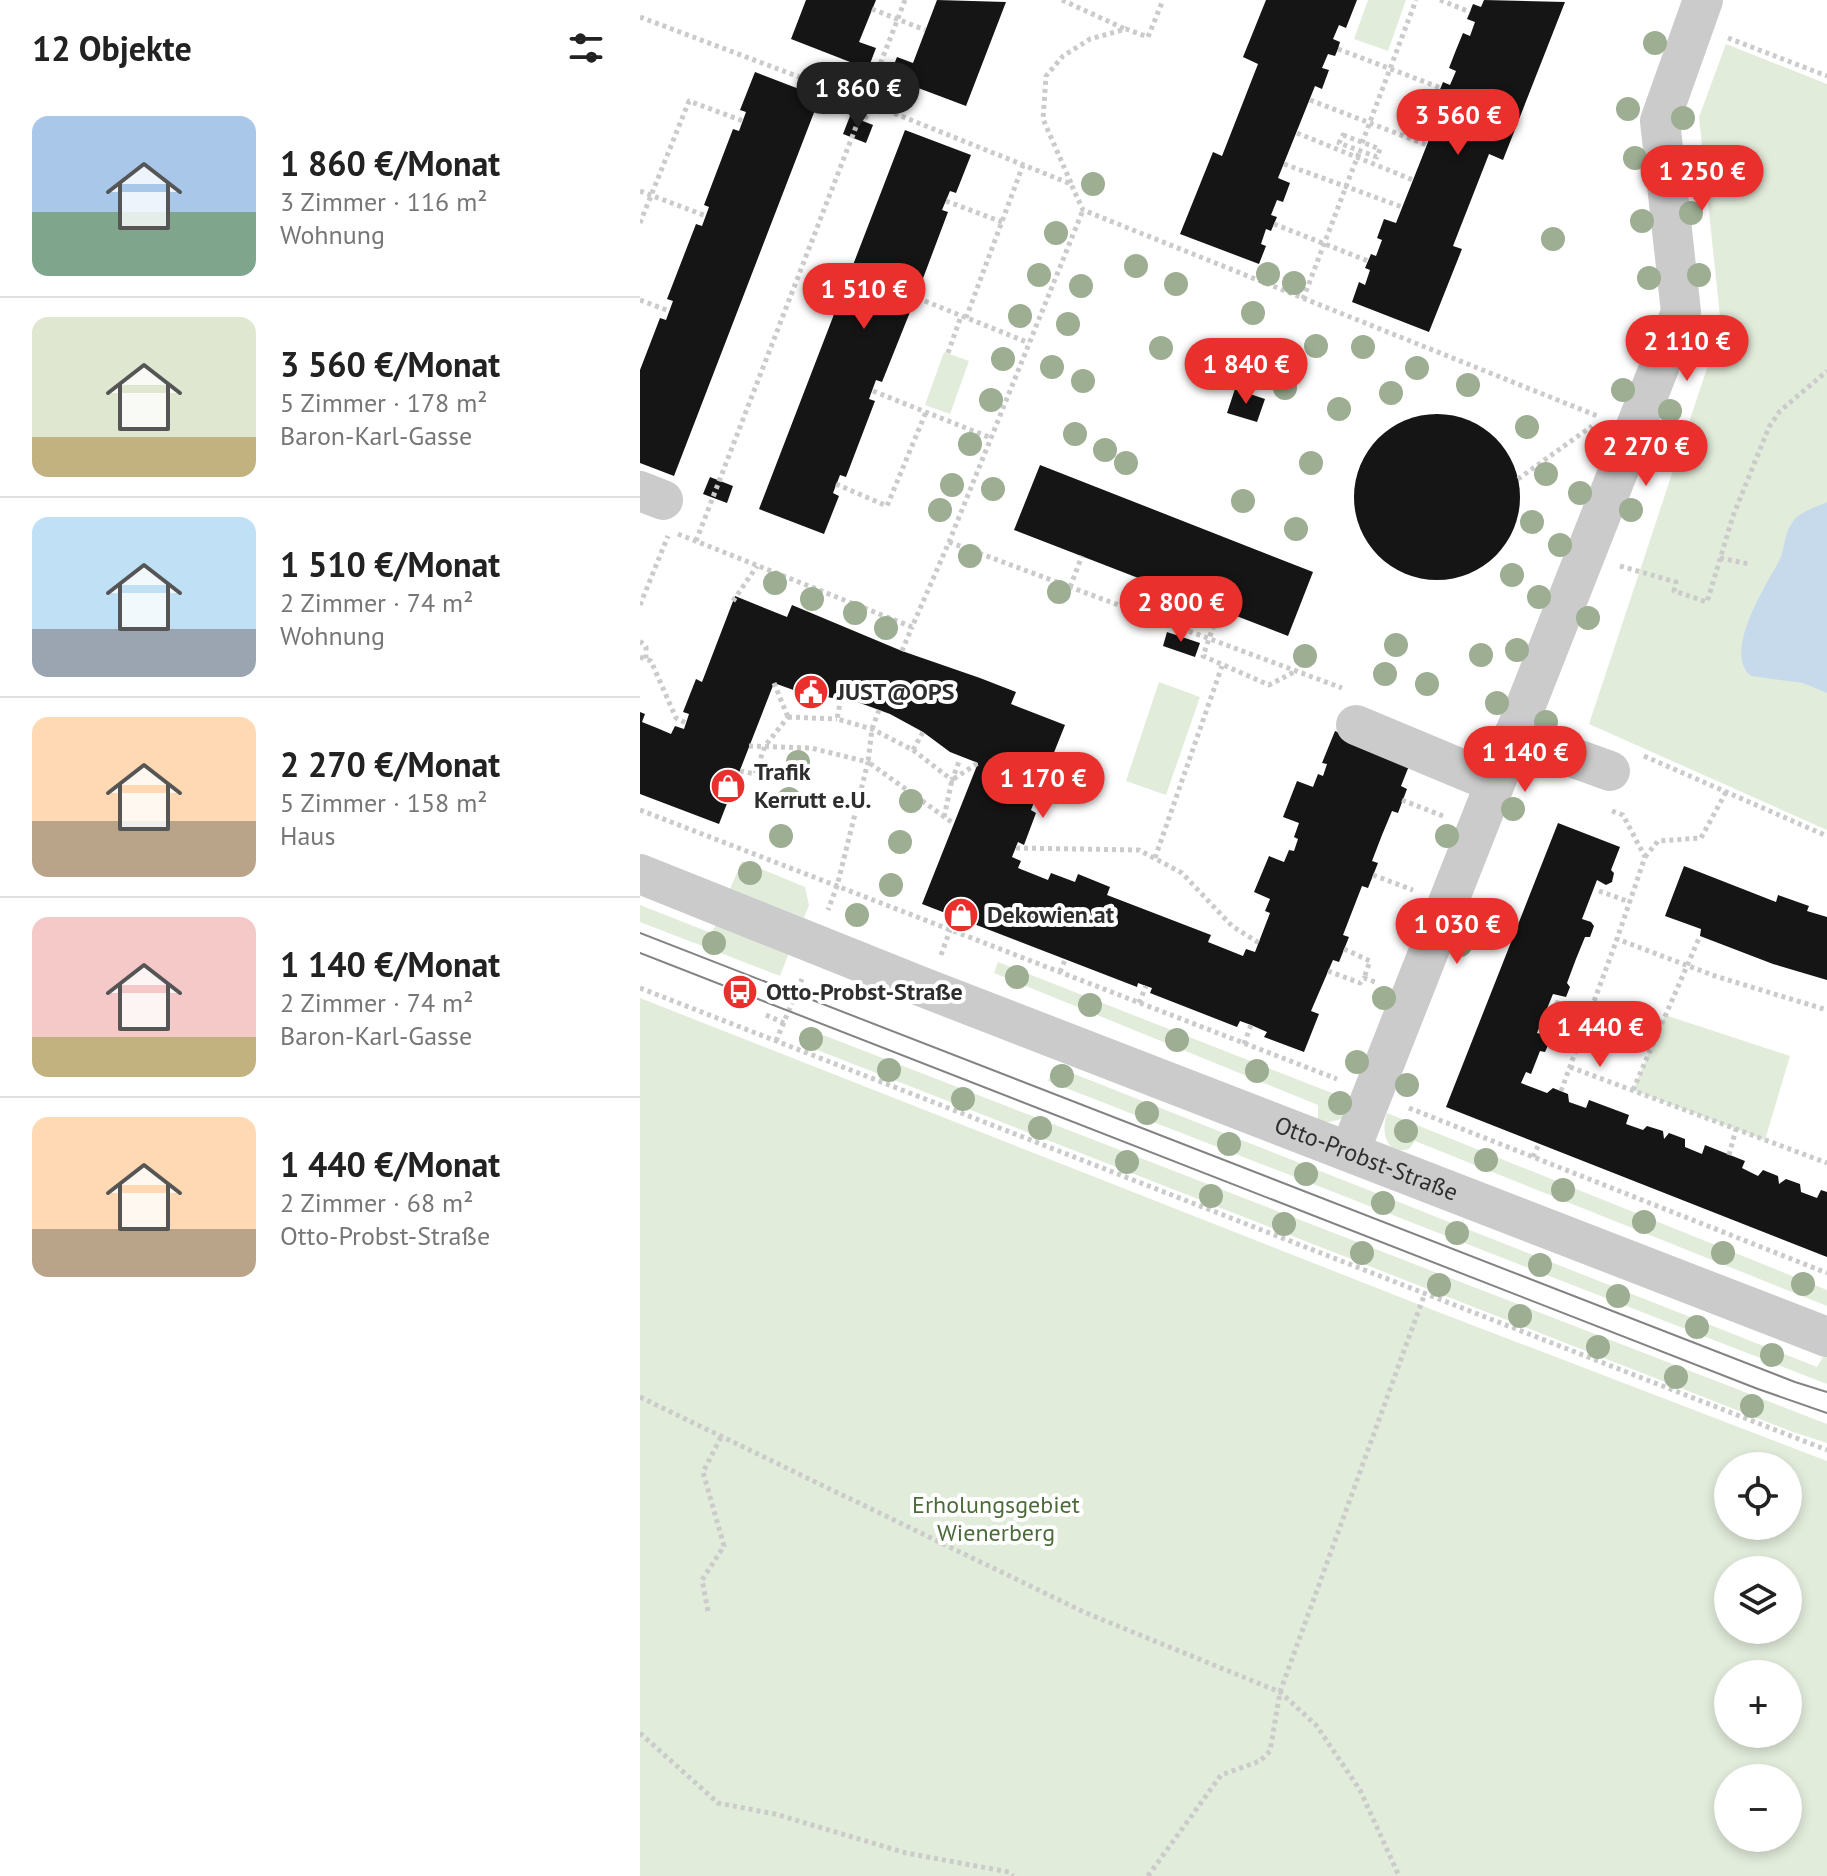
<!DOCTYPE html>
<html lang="de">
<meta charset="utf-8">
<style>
:root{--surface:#fff;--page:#f2f2f2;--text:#222;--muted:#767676;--line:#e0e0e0;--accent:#ea302c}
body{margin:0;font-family:"PT Sans",sans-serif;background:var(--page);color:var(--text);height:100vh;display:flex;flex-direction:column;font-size:30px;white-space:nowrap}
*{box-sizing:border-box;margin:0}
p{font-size:26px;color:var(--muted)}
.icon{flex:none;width:44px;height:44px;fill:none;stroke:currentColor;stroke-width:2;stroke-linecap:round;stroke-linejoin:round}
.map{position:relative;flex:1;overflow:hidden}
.side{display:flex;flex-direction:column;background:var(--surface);width:640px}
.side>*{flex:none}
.tools{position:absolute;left:1074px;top:1452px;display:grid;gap:16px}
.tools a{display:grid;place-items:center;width:88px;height:88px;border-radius:50%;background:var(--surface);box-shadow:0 4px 12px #0003;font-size:40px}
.price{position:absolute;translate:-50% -68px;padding:0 18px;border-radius:28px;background:var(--accent);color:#fff;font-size:26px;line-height:52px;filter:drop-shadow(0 2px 4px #0008)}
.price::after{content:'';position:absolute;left:50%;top:48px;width:24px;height:18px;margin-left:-12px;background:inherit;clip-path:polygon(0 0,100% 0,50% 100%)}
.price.on{background:#222;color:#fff}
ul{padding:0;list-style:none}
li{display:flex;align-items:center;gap:24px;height:200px;padding:0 32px}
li+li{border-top:2px solid var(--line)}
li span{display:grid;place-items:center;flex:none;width:224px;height:160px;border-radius:16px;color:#555}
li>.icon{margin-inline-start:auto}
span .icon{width:96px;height:96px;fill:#fffc;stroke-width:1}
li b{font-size:34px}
h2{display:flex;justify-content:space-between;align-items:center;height:96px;padding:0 32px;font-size:34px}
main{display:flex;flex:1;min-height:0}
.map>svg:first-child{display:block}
.green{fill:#e2ecdb;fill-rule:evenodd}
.water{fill:#c7daec}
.building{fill:#151515}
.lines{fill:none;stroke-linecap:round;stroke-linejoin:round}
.path{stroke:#cbcbcb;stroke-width:5;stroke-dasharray:4 4;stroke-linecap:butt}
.minor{stroke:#cbcbcb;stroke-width:40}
.tram{stroke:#838383;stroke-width:2}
.tree{fill:#9dae93}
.labels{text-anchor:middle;stroke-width:8;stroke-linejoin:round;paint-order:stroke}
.poi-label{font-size:24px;font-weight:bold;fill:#2e2e2e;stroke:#fff;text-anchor:start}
.street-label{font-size:24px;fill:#2e2e2e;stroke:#fff}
.park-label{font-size:24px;fill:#4c6b3a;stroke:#fff}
</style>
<main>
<section class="side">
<h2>12 Objekte<svg class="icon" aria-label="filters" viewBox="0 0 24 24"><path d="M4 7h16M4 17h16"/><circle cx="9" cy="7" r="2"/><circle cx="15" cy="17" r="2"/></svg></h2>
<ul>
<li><span style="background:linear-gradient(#a9c7e8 60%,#7fa58c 0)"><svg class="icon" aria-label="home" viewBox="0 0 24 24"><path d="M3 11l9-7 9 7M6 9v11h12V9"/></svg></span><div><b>1 860 €/Monat</b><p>3 Zimmer · 116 m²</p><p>Wohnung</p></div></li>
<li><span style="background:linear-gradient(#dfe7d0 75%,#c2b280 0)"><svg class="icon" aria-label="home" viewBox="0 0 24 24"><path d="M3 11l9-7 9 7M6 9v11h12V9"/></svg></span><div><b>3 560 €/Monat</b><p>5 Zimmer · 178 m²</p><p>Baron-Karl-Gasse</p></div></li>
<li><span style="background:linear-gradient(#bfe0f5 70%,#9aa5b1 0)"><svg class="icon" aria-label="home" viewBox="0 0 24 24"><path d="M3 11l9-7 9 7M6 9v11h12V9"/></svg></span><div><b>1 510 €/Monat</b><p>2 Zimmer · 74 m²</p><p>Wohnung</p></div></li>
<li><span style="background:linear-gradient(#ffd9b3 65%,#b9a48a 0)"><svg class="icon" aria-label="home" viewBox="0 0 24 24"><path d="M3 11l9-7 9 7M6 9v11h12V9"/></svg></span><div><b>2 270 €/Monat</b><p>5 Zimmer · 158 m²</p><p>Haus</p></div></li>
<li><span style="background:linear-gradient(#f6c9c9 75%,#c2b280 0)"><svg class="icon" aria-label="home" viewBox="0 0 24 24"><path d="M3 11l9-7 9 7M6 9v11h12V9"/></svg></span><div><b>1 140 €/Monat</b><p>2 Zimmer · 74 m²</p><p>Baron-Karl-Gasse</p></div></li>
<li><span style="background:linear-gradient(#ffd9b3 70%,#b9a48a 0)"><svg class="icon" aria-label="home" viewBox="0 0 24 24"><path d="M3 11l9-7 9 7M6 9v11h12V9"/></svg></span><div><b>1 440 €/Monat</b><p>2 Zimmer · 68 m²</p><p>Otto-Probst-Straße</p></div></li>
</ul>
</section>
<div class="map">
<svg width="1187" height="1876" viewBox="0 0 1187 1876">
<rect width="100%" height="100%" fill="#fff"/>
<!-- green -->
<g class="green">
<polygon points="728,0 766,0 748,51 714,39"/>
<polygon points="1086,44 1187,84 1187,830 949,724 1081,326 1059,117"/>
<polygon points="304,352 329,361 310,414 285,405"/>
<polygon points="519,682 560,697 526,795 486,781"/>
<polygon points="102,861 165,887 169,905 164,918 90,889"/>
<polygon points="0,905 71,933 76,925 150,950 140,976 0,922"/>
<polygon points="358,962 720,1104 705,1118 685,1123 678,1119 678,1105 354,973"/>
<path d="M0 998 780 1305 1187 1461V1876H0ZM1148 1466V1526H1088V1466ZM1148 1570V1630H1088V1570ZM1148 1674V1734H1088V1674ZM1088 1778H1148V1838H1088Z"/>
<polygon points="1025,1015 1150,1056 1125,1140 993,1090"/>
<polygon points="165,1028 1187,1424 1187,1443 1153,1432 162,1044 161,1037"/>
<polygon points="414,1066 1177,1367 1184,1355 1187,1356 1187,1384 408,1081"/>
<path d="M747 1113 1187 1290V1306L775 1141 769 1149C745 1155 741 1131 747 1113Z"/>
</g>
<!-- water -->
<path class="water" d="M1187 502V693L1163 683 1111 676C1082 653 1126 585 1139 561 1146 547 1143 533 1154 520 1161 511 1177 507 1187 502Z"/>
<!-- building -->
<g class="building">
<polygon points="166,0 236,0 219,42 236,48 228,69 151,39"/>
<polygon points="297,0 366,2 326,106 249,77 257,57 273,63"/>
<polygon points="626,0 717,0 706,28 699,25 693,39 700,42 698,49 695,56 688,54 682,68 689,70 682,89 675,86 638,178 650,183 643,202 637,200 631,215 637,217 631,231 626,229 621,244 626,246 619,264 540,234 573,152 582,156 618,64 603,57"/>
<polygon points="844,0 925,2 863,160 849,154 813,246 822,249 789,332 712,302 719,282 725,285 730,270 725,268 731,254 736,256 742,240 737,238 744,219 756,223 792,132 785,129 792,110 799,114 804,99 797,97 803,82 810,85 816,71 809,68 816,50 823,33 830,36 835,22 827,19 833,4 841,7"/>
<polygon points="115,72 180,97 34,476 0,463 0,370 20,318 26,320 33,301 27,299 56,224 62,226 69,207 64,205 93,129 99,131 106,112 100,110"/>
<polygon points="210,116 233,125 226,143 203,134"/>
<polygon points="265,130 331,155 316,193 310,191 302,210 308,212 279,289 273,286 266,304 272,307 242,382 236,380 229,399 235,401 206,477 200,475 193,493 199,496 184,534 119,509"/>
<polygon points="595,389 625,399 617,422 587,413"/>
<circle cx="797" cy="497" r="83"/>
<polygon points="400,465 673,572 648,636 374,530"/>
<polygon points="70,477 93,486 87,503 63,494"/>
<polygon points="95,596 147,617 152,605 262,651 340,678 376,692 371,704 425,725 391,810 396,813 384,845 378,842 372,857 381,861 378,868 408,880 411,873 435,882 438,874 470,887 467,895 571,935 568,942 603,956 606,949 615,952 630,913 625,911 630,899 614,892 629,856 644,862 649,850 654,851 658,839 654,837 659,823 643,817 657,781 673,787 678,774 683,776 687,764 682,763 695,731 771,761 761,786 767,789 758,813 752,811 742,835 732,861 738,863 728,888 722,886 703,935 709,937 699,962 693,960 671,1011 679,1014 664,1052 624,1037 627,1032 611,1025 600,1021 597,1027 510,993 512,988 506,986 498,983 497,987 282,904 338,763 310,752 283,732 250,714 220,703 159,692 134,683 79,824 0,794 0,712 5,714 2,722 17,728 31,734 35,726 44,729 49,714 43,712 56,679 62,682"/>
<polygon points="527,632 560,643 555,657 523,646"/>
<polygon points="918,823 980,847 971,870 974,873 972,882 966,885 957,880 942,919 951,922 954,926 950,937 945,937 936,959 927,983 930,987 926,997 913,994 897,1033 905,1035 910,1041 905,1052 900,1051 891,1074 886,1072 881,1083 907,1093 913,1088 928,1094 929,1102 946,1108 949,1100 989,1115 986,1124 1003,1130 1007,1126 1023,1131 1024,1139 1029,1133 1045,1139 1045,1147 1062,1154 1065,1145 1105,1161 1102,1168 1118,1176 1123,1170 1138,1176 1139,1184 1146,1179 1160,1184 1161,1192 1177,1198 1181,1190 1187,1192 1187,1257 806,1107"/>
<polygon points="1044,866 1136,902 1138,895 1169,906 1167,911 1187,917 1187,980 1133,964 1060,936 1061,929 1025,916"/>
</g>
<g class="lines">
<!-- path -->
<g class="path">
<polyline points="422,0 485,29"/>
<polyline points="800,0 830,12"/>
<polyline points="232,9 285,30"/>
<polyline points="0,17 231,104 431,184 443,210 960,417"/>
<polyline points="1088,38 1187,76"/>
<polyline points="698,49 801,88"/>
<polyline points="670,100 787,145"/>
<polyline points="225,119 231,104"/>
<polyline points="657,133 773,180"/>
<polygon points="703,135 740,149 737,157 699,143"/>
<polyline points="722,143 776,0"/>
<polyline points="644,164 762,207"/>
<polyline points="431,183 403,119 406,76 423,56 450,39 486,29 508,37 523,0"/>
<polyline points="0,191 66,216"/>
<polyline points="306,201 362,222"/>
<polyline points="0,223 49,101 103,121"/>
<polyline points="634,224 728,261"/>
<polyline points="270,295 389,343"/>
<polyline points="663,299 720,150"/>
<polyline points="0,300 29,311"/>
<polyline points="326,318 383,165"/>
<polyline points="308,353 321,316"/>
<polyline points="233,391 351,438"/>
<polyline points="878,479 952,426"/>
<polyline points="196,484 247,506 286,412"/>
<polyline points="38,534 272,627 309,542 443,210"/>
<polyline points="56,541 265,0"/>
<polyline points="309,542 702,688"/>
<polyline points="1080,558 1109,564"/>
<polyline points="980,566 1036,582 1034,591 1067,602 1093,516 1129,427 1140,411 1187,371"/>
<polyline points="430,587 442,556"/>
<polyline points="93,601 117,566"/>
<polyline points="0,605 28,536"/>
<polyline points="579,610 563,656 629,685 656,671"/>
<polyline points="0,641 6,647 6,659"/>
<polyline points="262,651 272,627"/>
<polyline points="0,657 11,661 36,718 46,723"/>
<polyline points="134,683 148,717"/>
<polyline points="201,698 197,719 232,729 273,750 283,732"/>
<polyline points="239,710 232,729 228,762 313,823"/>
<polyline points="148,717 197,719"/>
<polyline points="109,746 171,748 228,762 197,886 188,910"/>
<polyline points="273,750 312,780 320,759"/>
<polyline points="1004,756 1187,836"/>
<polyline points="100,771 115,774 125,746 148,717"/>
<polyline points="762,800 803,816"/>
<polyline points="0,810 697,1079"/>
<polyline points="972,811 983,815 1005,857 977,939 1075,976 1187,1010"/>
<polyline points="304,817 312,780 338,763"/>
<polyline points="376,848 499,850 542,873 592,926 619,943"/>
<polyline points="1005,857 1018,841 1061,838 1086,792"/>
<polyline points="515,858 582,666"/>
<polyline points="733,875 773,890"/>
<polyline points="959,891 990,902"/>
<polyline points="704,949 730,961 724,978"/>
<polyline points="301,955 310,930"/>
<polyline points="688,971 720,983 724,978 738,983"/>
<polyline points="420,972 425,960"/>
<polyline points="0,988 1187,1450"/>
<polyline points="915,1002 949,1015"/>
<polyline points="499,1003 506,986"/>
<polyline points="126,1015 144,1023"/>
<polyline points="136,1041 162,979"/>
<polyline points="604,1044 611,1025"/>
<polyline points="930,1067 1187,1163"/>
<polyline points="993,1090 1060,936"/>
<polyline points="921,1091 977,939"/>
<polyline points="769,1108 1187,1273"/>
<polyline points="1089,1155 1096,1129"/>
<polyline points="893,1157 899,1144"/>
<polyline points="0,1397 446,1613 640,1692 676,1725 720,1790 759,1876"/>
<polyline points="68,1611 62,1580 84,1546 63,1472 81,1437"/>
<polyline points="0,1733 78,1803 135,1814 266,1853 369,1872 373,1876"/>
<polyline points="508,1876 581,1775 620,1761 630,1751 640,1692 785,1293"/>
</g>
<!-- minor -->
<g class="minor">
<polyline points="0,491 23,500"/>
<polyline points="716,725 855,783"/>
<polyline points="873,736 970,771"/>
<path id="s1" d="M0 874 285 988 1187 1337"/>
<polyline points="710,1151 1041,312 1020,121 1063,0"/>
</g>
<!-- tram -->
<g class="tram">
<polyline points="0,933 1155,1382 1187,1392"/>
<polyline points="0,953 1118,1389 1187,1413"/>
</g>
</g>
<!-- trees -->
<g class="tree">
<circle cx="1015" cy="43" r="12"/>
<circle cx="988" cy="109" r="12"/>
<circle cx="1043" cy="118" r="12"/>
<circle cx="995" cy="158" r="12"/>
<circle cx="453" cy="184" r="12"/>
<circle cx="1051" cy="213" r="12"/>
<circle cx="1002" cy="221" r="12"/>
<circle cx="416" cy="233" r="12"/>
<circle cx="913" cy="239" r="12"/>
<circle cx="496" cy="266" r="12"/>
<circle cx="628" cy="274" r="12"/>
<circle cx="399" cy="275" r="12"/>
<circle cx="1059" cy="275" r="12"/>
<circle cx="1009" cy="278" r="12"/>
<circle cx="654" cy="283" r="12"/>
<circle cx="536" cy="284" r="12"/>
<circle cx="441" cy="286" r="12"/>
<circle cx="613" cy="313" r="12"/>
<circle cx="380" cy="316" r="12"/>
<circle cx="428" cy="324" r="12"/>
<circle cx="1003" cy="339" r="12"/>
<circle cx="1057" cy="340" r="12"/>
<circle cx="676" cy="346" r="12"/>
<circle cx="723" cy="347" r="12"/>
<circle cx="521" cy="348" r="12"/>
<circle cx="363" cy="359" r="12"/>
<circle cx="412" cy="367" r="12"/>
<circle cx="595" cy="368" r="12"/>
<circle cx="777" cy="368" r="12"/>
<circle cx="443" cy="381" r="12"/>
<circle cx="828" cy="385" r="12"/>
<circle cx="645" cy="388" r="12"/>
<circle cx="983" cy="390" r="12"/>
<circle cx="751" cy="393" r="12"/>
<circle cx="351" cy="400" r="12"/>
<circle cx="699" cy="409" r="12"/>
<circle cx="1030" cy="411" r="12"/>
<circle cx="887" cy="427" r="12"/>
<circle cx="435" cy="434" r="12"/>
<circle cx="960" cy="443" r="12"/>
<circle cx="330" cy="444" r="12"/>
<circle cx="465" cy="450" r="12"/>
<circle cx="1010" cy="461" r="12"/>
<circle cx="486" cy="463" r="12"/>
<circle cx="671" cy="463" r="12"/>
<circle cx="906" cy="474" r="12"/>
<circle cx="312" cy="485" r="12"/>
<circle cx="353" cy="489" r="12"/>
<circle cx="940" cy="493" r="12"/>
<circle cx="603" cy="501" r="12"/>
<circle cx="300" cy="510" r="12"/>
<circle cx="991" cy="510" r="12"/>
<circle cx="892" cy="522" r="12"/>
<circle cx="656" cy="529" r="12"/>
<circle cx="920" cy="545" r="12"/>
<circle cx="330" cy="556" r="12"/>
<circle cx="872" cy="575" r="12"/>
<circle cx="135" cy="583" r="12"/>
<circle cx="419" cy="592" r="12"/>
<circle cx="899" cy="597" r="12"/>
<circle cx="172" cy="599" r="12"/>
<circle cx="215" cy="613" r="12"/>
<circle cx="948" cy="618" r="12"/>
<circle cx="246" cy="628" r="12"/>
<circle cx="756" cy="645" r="12"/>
<circle cx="877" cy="650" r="12"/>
<circle cx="841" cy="655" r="12"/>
<circle cx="665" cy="656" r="12"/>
<circle cx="745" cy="674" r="12"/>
<circle cx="787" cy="684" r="12"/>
<circle cx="857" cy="703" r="12"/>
<circle cx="906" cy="722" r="12"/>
<circle cx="158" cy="762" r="12"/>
<circle cx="890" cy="764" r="12"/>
<circle cx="149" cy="799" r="12"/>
<circle cx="271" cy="801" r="12"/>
<circle cx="873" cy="809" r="12"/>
<circle cx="141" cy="836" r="12"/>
<circle cx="807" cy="836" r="12"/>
<circle cx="260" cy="842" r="12"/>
<circle cx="110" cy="873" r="12"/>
<circle cx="251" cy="885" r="12"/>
<circle cx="217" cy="915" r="12"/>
<circle cx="770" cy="926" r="12"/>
<circle cx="74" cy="943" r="12"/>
<circle cx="820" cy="945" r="12"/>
<circle cx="377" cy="977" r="12"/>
<circle cx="744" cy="998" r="12"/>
<circle cx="450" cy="1005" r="12"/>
<circle cx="171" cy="1039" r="12"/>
<circle cx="537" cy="1040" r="12"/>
<circle cx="717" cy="1062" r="12"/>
<circle cx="249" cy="1070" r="12"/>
<circle cx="617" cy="1071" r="12"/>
<circle cx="422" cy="1076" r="12"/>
<circle cx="767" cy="1085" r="12"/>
<circle cx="323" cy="1099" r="12"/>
<circle cx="700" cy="1103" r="12"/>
<circle cx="507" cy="1113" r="12"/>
<circle cx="400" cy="1128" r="12"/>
<circle cx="766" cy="1131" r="12"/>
<circle cx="589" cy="1144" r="12"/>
<circle cx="846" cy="1160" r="12"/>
<circle cx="487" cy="1162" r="12"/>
<circle cx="666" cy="1174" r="12"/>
<circle cx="923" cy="1190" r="12"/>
<circle cx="571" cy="1196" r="12"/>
<circle cx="743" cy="1203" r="12"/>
<circle cx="1004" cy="1222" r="12"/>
<circle cx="644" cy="1224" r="12"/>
<circle cx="817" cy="1233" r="12"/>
<circle cx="722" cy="1253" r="12"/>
<circle cx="1083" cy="1253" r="12"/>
<circle cx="900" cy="1265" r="12"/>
<circle cx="1163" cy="1284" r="12"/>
<circle cx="799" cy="1285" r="12"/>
<circle cx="978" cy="1296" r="12"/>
<circle cx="880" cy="1316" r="12"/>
<circle cx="1057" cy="1327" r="12"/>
<circle cx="958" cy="1347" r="12"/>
<circle cx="1132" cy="1355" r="12"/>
<circle cx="1036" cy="1377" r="12"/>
<circle cx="1112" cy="1406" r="12"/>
</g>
<!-- icons -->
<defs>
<symbol id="civic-disc" viewBox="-11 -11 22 22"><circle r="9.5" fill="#ea302c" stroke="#fff"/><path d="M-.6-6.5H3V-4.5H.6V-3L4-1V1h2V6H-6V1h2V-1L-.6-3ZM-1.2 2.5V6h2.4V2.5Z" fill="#fff"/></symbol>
<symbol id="shop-disc" viewBox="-11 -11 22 22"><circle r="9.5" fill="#ea302c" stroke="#fff"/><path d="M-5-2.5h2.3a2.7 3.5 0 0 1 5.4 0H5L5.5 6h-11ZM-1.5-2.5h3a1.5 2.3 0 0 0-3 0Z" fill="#fff"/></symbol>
<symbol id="bus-disc" viewBox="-11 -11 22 22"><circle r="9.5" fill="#ea302c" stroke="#fff"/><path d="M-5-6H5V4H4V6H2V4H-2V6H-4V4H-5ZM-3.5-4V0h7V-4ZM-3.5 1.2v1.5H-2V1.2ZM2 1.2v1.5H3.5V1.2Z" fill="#fff"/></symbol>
</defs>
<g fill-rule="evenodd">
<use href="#civic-disc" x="151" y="672" width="40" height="40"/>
<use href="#shop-disc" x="68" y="766" width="40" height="40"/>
<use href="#shop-disc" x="301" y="895" width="40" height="40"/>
<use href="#bus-disc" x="80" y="972" width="40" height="40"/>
</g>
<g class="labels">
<!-- poi labels -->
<g class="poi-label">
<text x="197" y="700">JUST@OPS</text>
<text x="114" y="780">Trafik<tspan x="114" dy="28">Kerrutt e.U.</tspan></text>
<text x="347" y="923">Dekowien.at</text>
<text x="126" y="1000">Otto-Probst-Straße</text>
</g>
<!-- street labels -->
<g class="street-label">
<text dy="8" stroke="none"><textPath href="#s1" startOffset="780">Otto-Probst-Straße</textPath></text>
</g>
<!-- park labels -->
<g class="park-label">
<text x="356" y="1513">Erholungsgebiet<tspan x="356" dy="28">Wienerberg</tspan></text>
</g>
</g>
</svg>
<div class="tools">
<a><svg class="icon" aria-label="locate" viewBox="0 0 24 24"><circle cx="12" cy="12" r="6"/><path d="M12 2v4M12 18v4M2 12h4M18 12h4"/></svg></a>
<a><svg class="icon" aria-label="layers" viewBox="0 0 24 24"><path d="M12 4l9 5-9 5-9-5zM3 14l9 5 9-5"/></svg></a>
<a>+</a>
<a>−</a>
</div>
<b class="price on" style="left:218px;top:130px">1 860 €</b>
<b class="price" style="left:818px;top:157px">3 560 €</b>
<b class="price" style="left:1062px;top:213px">1 250 €</b>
<b class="price" style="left:224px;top:331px">1 510 €</b>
<b class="price" style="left:1047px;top:383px">2 110 €</b>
<b class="price" style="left:606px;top:406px">1 840 €</b>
<b class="price" style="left:1006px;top:488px">2 270 €</b>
<b class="price" style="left:541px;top:644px">2 800 €</b>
<b class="price" style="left:885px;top:794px">1 140 €</b>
<b class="price" style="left:403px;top:820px">1 170 €</b>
<b class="price" style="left:817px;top:966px">1 030 €</b>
<b class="price" style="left:960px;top:1069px">1 440 €</b>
</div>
</main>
